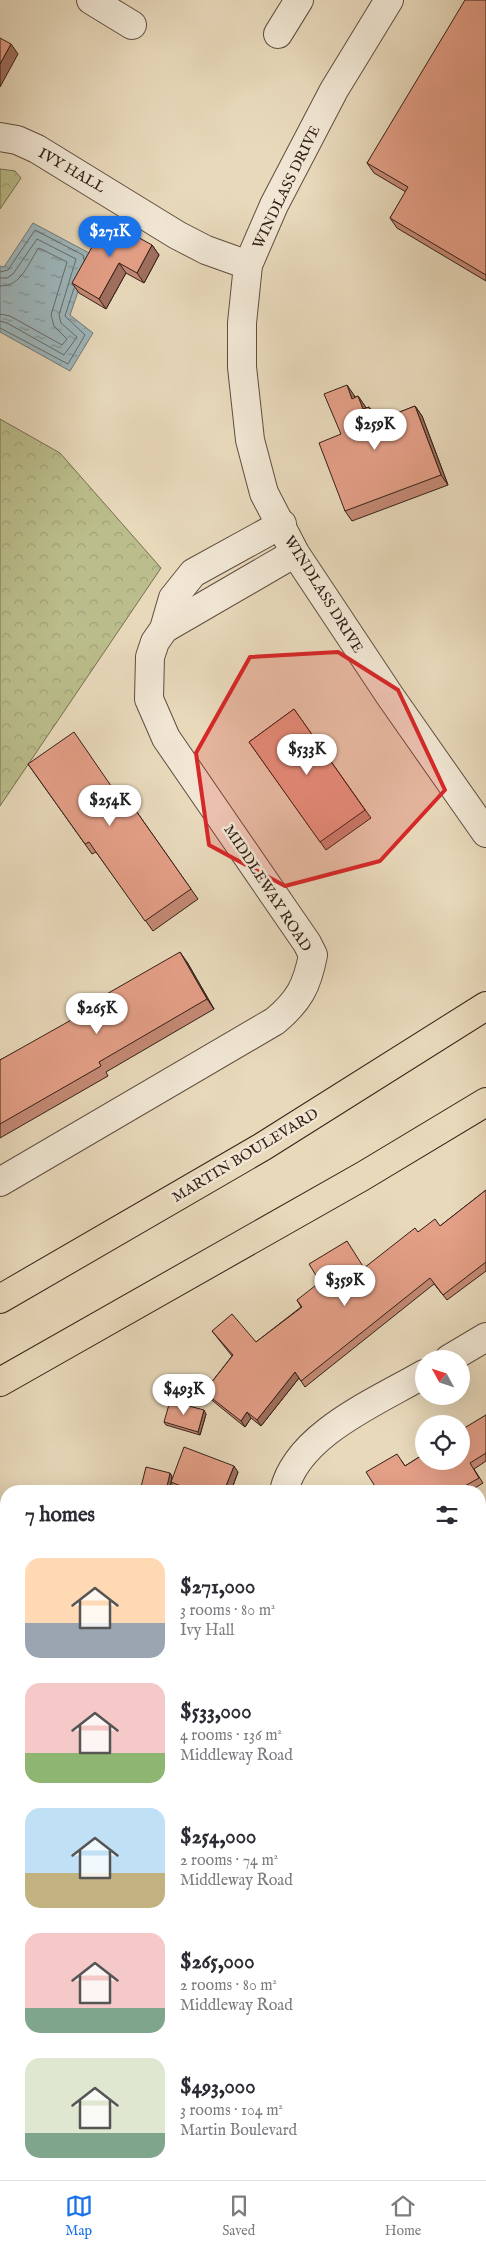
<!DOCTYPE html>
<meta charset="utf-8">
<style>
:root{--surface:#fff;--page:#f7f7f7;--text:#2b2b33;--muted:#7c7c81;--line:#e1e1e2;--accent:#1a73e8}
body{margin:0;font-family:"IM FELL English",serif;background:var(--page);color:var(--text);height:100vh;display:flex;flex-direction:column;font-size:19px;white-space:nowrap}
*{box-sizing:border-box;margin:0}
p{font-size:16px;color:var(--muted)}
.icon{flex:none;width:28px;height:28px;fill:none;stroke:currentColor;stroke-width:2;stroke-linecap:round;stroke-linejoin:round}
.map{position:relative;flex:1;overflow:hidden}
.sheet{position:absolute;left:0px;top:1485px;width:486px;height:695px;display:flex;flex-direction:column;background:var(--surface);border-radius:20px 20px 0 0;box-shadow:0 5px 20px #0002}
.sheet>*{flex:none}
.needle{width:32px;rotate:310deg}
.fabs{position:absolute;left:415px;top:1350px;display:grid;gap:10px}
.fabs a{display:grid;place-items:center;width:55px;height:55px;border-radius:50%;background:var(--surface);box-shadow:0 5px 20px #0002;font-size:25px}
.price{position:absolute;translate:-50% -42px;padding:0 11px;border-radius:18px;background:#fff;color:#222;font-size:16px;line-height:32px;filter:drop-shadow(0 1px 2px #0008)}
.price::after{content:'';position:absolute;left:50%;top:30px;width:15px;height:11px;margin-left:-8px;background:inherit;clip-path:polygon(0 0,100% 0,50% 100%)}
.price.selected{background:var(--accent);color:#fff}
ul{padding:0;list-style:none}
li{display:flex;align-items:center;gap:15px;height:125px;padding:0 25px}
li span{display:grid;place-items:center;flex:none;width:140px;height:100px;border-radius:15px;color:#555}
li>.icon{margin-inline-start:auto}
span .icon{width:60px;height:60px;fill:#fffc;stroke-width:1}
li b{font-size:21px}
h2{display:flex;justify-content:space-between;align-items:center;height:60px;padding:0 25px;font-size:21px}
.menu{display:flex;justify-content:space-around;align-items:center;height:70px;border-top:1px solid var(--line);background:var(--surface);font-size:14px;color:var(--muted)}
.menu a{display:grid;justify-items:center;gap:2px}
.menu .selected{color:var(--accent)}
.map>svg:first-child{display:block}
.forest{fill:url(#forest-crowns);stroke:#776e52}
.water{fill:url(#water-ripples);stroke:#737a7a}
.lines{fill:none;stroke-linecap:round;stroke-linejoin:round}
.shore{stroke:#686b6a;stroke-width:1}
.minor-casing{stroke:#604e40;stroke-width:30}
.major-casing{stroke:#331f17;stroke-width:30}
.minor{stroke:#f0e6d3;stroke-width:28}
.major{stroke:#e8d9bb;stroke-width:28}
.wall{fill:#c48974;stroke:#331f17}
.shaded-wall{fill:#a06f5e;stroke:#331f17}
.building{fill:#e49f87;stroke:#331f17}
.marked{fill:#d62828;fill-opacity:0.2;stroke:#d62828;stroke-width:4;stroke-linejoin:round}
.labels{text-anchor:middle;stroke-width:5;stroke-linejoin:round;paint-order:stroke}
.street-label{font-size:15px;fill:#331f17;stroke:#f0e6d3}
</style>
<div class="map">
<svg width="486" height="2180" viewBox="0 0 486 2180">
<defs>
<pattern id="forest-crowns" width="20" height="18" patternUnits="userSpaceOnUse" patternTransform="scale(1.25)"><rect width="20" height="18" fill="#bbbe8c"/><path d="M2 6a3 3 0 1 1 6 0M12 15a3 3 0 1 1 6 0" fill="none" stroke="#a1a378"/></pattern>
<pattern id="water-ripples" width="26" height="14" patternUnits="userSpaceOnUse" patternTransform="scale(1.25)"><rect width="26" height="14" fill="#9db7bc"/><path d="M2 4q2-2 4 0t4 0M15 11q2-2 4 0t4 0" fill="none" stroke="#819498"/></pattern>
</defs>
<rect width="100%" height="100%" fill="#e8d9bb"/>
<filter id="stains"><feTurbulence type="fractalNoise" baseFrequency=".004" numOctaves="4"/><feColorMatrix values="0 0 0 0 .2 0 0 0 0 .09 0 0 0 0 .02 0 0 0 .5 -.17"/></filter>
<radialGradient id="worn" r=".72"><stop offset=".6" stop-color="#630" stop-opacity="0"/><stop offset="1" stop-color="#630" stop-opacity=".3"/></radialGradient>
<!-- forest -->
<g class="forest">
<polygon points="0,169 15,171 21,178 0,209"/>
<polygon points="0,419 60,453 161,568 0,806"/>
</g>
<!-- water -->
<polygon class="water" points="33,223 91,254 70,315 93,333 70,371 0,332 0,266 4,267"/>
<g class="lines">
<!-- shore -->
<g class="shore">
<polyline points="0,272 8,270 35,230 83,255 84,260"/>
<polyline points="0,278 7,278 13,274 37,239 76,259 59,315 61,323 77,337 64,355 7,323 0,321"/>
<path d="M0 286C22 287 28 262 39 248L67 262 51 315 54 326 67 339 62 345 10 316 0 314"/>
<polyline points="0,328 68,364 85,335 65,316 74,288"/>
</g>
<defs>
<g id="minor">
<polyline points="91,0 132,25"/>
<polyline points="389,0 334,90 274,205 248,265 242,323 242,367 250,440 264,493 295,553 390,696 486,833"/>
<polyline points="278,34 299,0"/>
<polyline points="0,137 17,140 37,149 177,235 206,250 248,265"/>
<polyline points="164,629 295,553"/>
<path d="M0 1182 275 1021C299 1001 307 986 313 955L307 943 166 738 149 699 150 657 155 642 164 629 173 598 193 573 282 524"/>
<polyline points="449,1359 486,1337"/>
<path d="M284 1491C297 1434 378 1401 424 1374"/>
<polyline points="0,1669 6,1674"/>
<polyline points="480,1696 486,1693"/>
<polyline points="480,1897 486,1908"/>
<polyline points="0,1948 6,1945"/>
<polyline points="290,2174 294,2180"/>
</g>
<g id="major">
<polyline points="0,1299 262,1147 486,1006"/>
<polyline points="0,1382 363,1176 486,1102"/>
</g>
</defs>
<!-- minor casing -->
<use href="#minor" class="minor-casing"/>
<!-- major casing -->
<use href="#major" class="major-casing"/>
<!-- minor -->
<use href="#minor" class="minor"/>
<!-- major -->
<use href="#major" class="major"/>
</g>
<!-- wall -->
<g class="wall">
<polygon points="486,0 486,281 397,228 390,218 406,192 374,173 367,163"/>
<polygon points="152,245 159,255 144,283 126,273 106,309 79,293 72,283"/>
<polygon points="354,395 355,397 358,396 366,408 369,407 376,418 377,421 415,406 422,416 448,485 352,521 345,511 341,434"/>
<polygon points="294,709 371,818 326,850 249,742"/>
<polygon points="28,764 129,812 134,808 198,899 153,931 96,852 92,854"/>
<polygon points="187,962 214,1009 106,1072 108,1076 0,1138 0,1060"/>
<polygon points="486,1190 486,1271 447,1300 434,1284 305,1387 299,1378 261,1426 251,1418 245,1427 208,1397 204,1392 232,1356 212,1331 256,1342 301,1307 297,1300 364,1268 418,1232 440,1226"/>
<polygon points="206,1414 200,1435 166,1425 164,1422"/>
<polygon points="486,1415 486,1461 474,1469 483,1483 470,1491 378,1491 401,1460 405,1466"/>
<polygon points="238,1472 231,1491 182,1491 175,1489 171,1483 170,1473 172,1477 171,1481"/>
<polygon points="486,1548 486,1601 480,1604 480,1551"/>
<polygon points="0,1754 6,1762 6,1784 0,1789"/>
<polygon points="486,1769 486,1809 480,1808 480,1779"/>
<polygon points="0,1810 6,1811 6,1863 0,1862"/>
<polygon points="6,1994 6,2081 0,2084 0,2005 2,2004"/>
<polygon points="480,2011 484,2019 480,2021"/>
<polygon points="480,2023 486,2033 486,2180 472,2180"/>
</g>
<!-- shaded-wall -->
<g class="shaded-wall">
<polygon points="11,44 18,54 0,87 0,64"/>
<polygon points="152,245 159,255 144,283 137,273"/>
<polygon points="119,263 126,273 106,309 99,299"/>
<polygon points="347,385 354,395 359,409 352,399"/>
<polygon points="358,396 365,406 370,419 363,409"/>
<polygon points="415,406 422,416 448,485 441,475"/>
<polygon points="369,407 376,418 381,432 374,422"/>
<polygon points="180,952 187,962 214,1009 207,999"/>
<polygon points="295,1372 299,1378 261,1426 257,1420"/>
<polygon points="204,1410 206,1414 200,1435 198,1432"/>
<polygon points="247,1412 251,1418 245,1427 241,1421"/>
<polygon points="234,1466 238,1472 231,1491 224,1491"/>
<polygon points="170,1473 172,1477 169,1491 166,1491"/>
</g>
<!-- building -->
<g class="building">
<polygon points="465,0 486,0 486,275 390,218 408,187 367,163"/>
<polygon points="0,38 11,44 0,64"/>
<polygon points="107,220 152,245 137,273 119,263 99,299 72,283"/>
<polygon points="347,385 352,399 358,396 363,409 369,407 374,422 415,406 441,475 345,511 319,443 341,434 324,394"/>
<polygon points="294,709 365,810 320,842 249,742"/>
<polygon points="74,732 129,812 134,808 191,889 145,921 89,842 85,844 28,764"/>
<polygon points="180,952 207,999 99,1062 101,1066 0,1124 0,1060 73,1019 70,1015"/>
<polygon points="486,1190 486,1262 443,1295 430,1278 301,1381 295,1372 257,1420 247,1412 241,1421 204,1392 233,1355 212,1331 232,1314 256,1342 302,1307 297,1300 320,1282 309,1264 347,1241 364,1268 415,1228 418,1232 435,1219 440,1226"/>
<polygon points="170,1401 204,1410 198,1432 164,1422"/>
<polygon points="486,1415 486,1453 470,1463 479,1478 456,1491 378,1491 366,1472 397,1454 405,1466 424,1454 424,1461 461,1461 461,1430"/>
<polygon points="184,1447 234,1466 224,1491 193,1491 171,1482"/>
<polygon points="146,1467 170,1473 166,1491 140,1491"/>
<polygon points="486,1548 486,1592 480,1596 480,1551"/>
<polygon points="6,1573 6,1600 0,1588 0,1576"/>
<polygon points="0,1754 6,1762 6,1775 0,1780"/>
<polygon points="483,1768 486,1769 486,1804 480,1803 480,1779"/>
<polygon points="0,1810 6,1811 6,1858 0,1857"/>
<polygon points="6,1994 6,2073 0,2076 0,2005 2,2004 0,2001 0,1998"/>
<polygon points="480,2024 486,2034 486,2173 475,2180 472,2180 469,2174 480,2174"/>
<polygon points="152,2174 218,2174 222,2180 156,2180"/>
<polygon points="348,2174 389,2174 393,2180 352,2180"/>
<polygon points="95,2175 99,2180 91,2180"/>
</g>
<!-- marked area -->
<path class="marked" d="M338 652 398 690 445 790 380 861 285 886 209 845 196 753 250 657Z"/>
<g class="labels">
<!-- street labels -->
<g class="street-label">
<text transform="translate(72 170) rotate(30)" y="5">IVY HALL</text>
<text transform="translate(286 187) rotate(-64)" y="5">WINDLASS DRIVE</text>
<text transform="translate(324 594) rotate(58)" y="5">WINDLASS DRIVE</text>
<text transform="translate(268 888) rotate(57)" y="5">MIDDLEWAY ROAD</text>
<text transform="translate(245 1155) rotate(-31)" y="5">MARTIN BOULEVARD</text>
</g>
</g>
<rect width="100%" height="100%" filter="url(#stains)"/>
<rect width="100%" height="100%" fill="url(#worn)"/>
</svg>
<div class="fabs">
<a><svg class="needle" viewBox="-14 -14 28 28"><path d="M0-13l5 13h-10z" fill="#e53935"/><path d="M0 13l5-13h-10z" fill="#7c7c81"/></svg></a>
<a><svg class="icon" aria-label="locate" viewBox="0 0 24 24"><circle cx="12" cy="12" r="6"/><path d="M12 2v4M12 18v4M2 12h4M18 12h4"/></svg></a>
</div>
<b class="price selected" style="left:110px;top:258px">$271K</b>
<b class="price" style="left:375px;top:451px">$259K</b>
<b class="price" style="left:307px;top:776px">$533K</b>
<b class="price" style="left:110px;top:827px">$254K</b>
<b class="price" style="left:97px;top:1035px">$265K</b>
<b class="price" style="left:345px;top:1307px">$359K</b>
<b class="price" style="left:184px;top:1416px">$493K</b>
<section class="sheet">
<h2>7 homes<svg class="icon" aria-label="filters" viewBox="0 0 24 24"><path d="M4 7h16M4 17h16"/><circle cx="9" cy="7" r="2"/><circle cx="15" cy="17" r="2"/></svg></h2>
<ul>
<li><span style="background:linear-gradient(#ffd9b3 65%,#9aa5b1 0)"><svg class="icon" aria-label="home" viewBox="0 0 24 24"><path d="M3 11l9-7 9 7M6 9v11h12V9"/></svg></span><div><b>$271,000</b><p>3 rooms · 80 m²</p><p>Ivy Hall</p></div></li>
<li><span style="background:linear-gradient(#f6c9c9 70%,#8fb573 0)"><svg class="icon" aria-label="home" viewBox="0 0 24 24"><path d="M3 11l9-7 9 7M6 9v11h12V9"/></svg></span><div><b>$533,000</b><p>4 rooms · 136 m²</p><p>Middleway Road</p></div></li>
<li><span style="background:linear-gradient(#bfe0f5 65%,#c2b280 0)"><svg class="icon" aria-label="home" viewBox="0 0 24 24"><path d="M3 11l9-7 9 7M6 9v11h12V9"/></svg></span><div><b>$254,000</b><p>2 rooms · 74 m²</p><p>Middleway Road</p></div></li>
<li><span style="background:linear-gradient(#f6c9c9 75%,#7fa58c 0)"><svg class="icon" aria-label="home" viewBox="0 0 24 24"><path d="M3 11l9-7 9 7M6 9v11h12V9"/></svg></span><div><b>$265,000</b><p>2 rooms · 80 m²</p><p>Middleway Road</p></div></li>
<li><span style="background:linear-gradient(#dfe7d0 75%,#7fa58c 0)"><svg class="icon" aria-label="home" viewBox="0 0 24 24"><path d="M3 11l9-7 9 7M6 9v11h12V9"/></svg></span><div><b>$493,000</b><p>3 rooms · 104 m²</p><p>Martin Boulevard</p></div></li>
</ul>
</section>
</div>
<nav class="menu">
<a class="selected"><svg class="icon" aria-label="map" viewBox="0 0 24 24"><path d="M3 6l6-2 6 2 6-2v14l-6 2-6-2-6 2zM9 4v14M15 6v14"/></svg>Map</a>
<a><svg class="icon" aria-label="saved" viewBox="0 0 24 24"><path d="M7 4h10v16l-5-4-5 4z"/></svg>Saved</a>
<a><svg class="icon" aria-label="home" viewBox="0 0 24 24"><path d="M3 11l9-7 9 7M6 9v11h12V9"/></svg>Home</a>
</nav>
